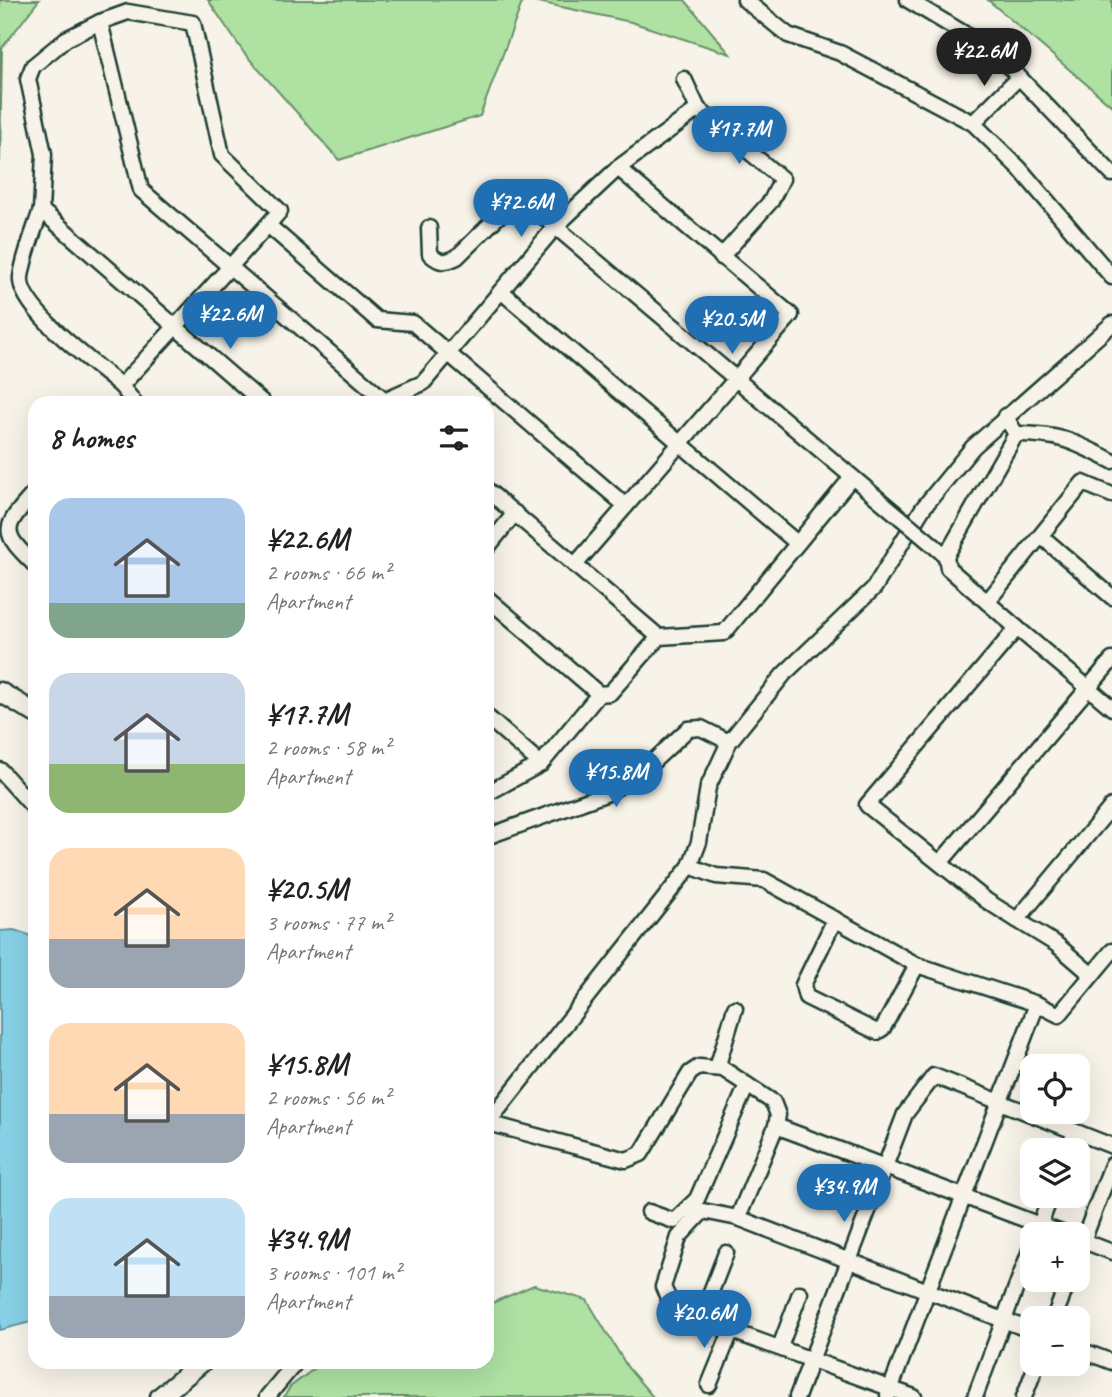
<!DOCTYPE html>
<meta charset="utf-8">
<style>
:root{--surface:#fff;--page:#f2f2f2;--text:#222;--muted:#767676;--accent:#1f6fb2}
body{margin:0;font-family:Caveat,sans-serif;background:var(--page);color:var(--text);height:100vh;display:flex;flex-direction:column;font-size:26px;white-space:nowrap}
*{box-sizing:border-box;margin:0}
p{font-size:23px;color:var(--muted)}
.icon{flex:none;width:38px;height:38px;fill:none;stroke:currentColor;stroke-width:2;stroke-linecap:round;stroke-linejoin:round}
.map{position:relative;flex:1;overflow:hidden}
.drawer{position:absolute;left:28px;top:396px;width:466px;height:973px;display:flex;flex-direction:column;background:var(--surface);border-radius:21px;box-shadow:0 7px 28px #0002}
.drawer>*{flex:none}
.tools{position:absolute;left:1020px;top:1054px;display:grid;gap:14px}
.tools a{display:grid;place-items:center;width:70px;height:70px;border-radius:14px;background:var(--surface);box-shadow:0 7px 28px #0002;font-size:35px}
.price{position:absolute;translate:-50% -60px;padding:0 16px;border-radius:24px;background:var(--accent);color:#fff;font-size:23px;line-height:46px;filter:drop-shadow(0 2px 4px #0008)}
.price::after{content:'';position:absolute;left:50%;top:42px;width:21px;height:16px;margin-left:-10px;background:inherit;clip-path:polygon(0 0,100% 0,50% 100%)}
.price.selected{background:#222;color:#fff}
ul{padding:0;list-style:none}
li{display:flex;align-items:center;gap:21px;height:175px;padding:0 21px}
li span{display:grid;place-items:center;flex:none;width:196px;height:140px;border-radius:21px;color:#555}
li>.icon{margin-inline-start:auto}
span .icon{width:84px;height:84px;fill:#fffc;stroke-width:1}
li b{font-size:30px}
h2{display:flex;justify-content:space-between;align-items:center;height:84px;padding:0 21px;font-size:30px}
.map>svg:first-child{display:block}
.green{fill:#aee1a2;stroke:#668f6b;stroke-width:2}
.water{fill:#87d1e7;stroke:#5d969f;stroke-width:2}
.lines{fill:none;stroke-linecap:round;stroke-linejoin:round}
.minor-casing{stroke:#1f3d34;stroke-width:19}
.tertiary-casing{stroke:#1f3d34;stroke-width:23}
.minor{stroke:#f7f3e8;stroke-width:14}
.tertiary{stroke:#f7f3e8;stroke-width:18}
.minor-bridge-casing{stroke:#1f3d34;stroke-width:19;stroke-linecap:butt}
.minor-bridge{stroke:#f7f3e8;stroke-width:14}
</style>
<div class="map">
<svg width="1112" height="1397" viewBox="0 0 1112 1397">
<rect width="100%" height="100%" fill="#f7f3e8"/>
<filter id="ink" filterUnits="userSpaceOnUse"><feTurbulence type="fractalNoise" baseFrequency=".0143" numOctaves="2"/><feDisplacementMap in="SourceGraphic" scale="14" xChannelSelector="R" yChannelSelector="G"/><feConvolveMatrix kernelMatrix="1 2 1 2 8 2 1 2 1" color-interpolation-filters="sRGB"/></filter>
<g filter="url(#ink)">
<!-- green -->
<g class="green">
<polygon points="0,0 39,0 2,48 0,162"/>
<polygon points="208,0 523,0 480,116 339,160 244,53"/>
<polygon points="529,0 685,0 730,54 631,22"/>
<polygon points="988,0 1112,0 1112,106"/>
<polygon points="534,1285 587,1300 628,1368 653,1397 284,1397 290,1387 323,1362 486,1362 487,1305"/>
</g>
<!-- water -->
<polygon class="water" points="14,930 35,937 35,1321 0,1330 0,931"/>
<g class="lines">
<defs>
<g id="minor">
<polyline points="745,0 788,35 840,53 973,123 1019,168 1112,277"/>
<polyline points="908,0 995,52 1112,174"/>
<polyline points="684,79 698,109 782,179 771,201 721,257"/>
<polyline points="973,123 1019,77"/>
<polyline points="41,210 44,154 28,79 33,66 66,39 100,22"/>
<polyline points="268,225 377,320 413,323 626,506"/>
<path d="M429 228 430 254C440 263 445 263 457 257L519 196 901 518"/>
<polyline points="501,291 797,543"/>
<polyline points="121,386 134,402"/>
<path d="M262 402 41 210C34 231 24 255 21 277 17 308 98 366 121 386 174 328 228 270 280 211L222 155 193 23 128 12 100 22 141 190 387 402"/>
<polyline points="380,402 423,383 556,226 618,168 698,109"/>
<path d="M1016 434C1060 434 1073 441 1112 461"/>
<polyline points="486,489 659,637"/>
<path d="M35 492C2 529 0 531 35 565"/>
<polyline points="1041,536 1112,597"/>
<polyline points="926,539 946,556 1016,434 1005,416"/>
<polyline points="486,549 515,513"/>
<polyline points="946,556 948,568 1017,628"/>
<polyline points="575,565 791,315 618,168"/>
<polyline points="486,597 599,694"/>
<polyline points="987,602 1083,483 1112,495"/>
<polyline points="1112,708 1017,628 867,805 987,901 1017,920 1112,806"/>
<polyline points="486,716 541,764"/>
<polyline points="0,770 35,809"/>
<polyline points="486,794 541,764 599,694 610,693 659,637 724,633 852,477"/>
<polyline points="486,837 608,793 644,770 688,729 701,728 729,742"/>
<polyline points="940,863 1112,660"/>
<polyline points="690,866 716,876 764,880 917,965 1037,1004 1059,1015 1092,975"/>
<polyline points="835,919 803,985 806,997 877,1032 883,1028 917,965"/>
<polyline points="1017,920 1056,944 1092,975 1112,951"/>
<polyline points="717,1068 735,1008"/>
<polyline points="488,1123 626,1160 641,1154 690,1073 699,1067 723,1069 773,1102 778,1115 776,1126 738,1218"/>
<polyline points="486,1125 690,866 699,842 708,787 729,742 784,674 874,588 923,508 973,447 1112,324"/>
<polyline points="776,1126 1064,1234"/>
<polyline points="1068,1150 1075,1132"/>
<polyline points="649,1212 674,1221 697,1199 747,1085"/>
<polyline points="1037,1233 1051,1195"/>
<polyline points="1078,1239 1112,1252"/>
<polyline points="1078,1254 1112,1165"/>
<polyline points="1054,1318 1069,1279"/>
<polyline points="700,1320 726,1253"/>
<polyline points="780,1347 800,1293"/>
<polyline points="1078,1349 1112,1362"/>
<polyline points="709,1385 732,1329"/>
<polyline points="888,1395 1037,1004"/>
<polyline points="267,1397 296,1362"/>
<polyline points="797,1397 905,1114 934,1076 1112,1146"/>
<polyline points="914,1397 674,1310 663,1287 679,1237 703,1211 738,1218 1032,1331"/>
<polyline points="975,1397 1032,1245"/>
<polyline points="1024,1397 1037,1363"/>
</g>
<g id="tertiary">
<polyline points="0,692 35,713"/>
<polyline points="160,1397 202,1362"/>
</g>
</defs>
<!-- minor casing -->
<use href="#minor" class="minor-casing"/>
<!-- tertiary casing -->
<use href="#tertiary" class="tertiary-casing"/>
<!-- minor -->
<use href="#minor" class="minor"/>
<!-- tertiary -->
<use href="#tertiary" class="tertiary"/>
<defs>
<polyline id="minor-bridge" points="901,518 926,539"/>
</defs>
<!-- minor-bridge casing -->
<use href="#minor-bridge" class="minor-bridge-casing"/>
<!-- minor-bridge -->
<use href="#minor-bridge" class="minor-bridge"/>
</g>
</g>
</svg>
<div class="tools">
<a><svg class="icon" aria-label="locate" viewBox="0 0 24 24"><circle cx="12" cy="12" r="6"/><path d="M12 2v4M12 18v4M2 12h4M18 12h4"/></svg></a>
<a><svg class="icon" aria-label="layers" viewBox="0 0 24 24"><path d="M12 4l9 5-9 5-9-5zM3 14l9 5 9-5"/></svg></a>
<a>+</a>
<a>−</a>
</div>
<b class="price selected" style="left:984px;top:88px">¥22.6M</b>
<b class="price" style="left:739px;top:166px">¥17.7M</b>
<b class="price" style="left:521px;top:239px">¥72.6M</b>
<b class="price" style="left:230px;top:351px">¥22.6M</b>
<b class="price" style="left:732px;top:356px">¥20.5M</b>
<b class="price" style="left:616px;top:809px">¥15.8M</b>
<b class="price" style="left:844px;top:1224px">¥34.9M</b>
<b class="price" style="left:704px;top:1350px">¥20.6M</b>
<section class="drawer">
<h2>8 homes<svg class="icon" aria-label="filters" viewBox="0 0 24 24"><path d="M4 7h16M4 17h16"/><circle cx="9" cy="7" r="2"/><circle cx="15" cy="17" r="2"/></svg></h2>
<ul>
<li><span style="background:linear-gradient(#a9c7e8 75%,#7fa58c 0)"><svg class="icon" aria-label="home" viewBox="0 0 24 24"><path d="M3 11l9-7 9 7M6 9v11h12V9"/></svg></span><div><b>¥22.6M</b><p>2 rooms · 66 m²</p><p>Apartment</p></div></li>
<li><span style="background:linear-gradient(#c9d6e8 65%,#8fb573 0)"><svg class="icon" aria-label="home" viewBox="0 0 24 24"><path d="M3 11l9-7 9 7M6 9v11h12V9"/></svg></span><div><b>¥17.7M</b><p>2 rooms · 58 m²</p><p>Apartment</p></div></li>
<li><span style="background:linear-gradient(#ffd9b3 65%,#9aa5b1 0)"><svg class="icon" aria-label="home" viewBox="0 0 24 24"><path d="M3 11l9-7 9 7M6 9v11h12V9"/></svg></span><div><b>¥20.5M</b><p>3 rooms · 77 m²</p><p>Apartment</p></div></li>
<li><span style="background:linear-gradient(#ffd9b3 65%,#9aa5b1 0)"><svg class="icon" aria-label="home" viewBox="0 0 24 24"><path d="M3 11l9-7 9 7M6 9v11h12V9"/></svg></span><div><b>¥15.8M</b><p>2 rooms · 56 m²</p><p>Apartment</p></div></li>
<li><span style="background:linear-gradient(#bfe0f5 70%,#9aa5b1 0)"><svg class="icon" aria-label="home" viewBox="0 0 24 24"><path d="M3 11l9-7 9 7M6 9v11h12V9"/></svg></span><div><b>¥34.9M</b><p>3 rooms · 101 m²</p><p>Apartment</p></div></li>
</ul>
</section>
</div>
